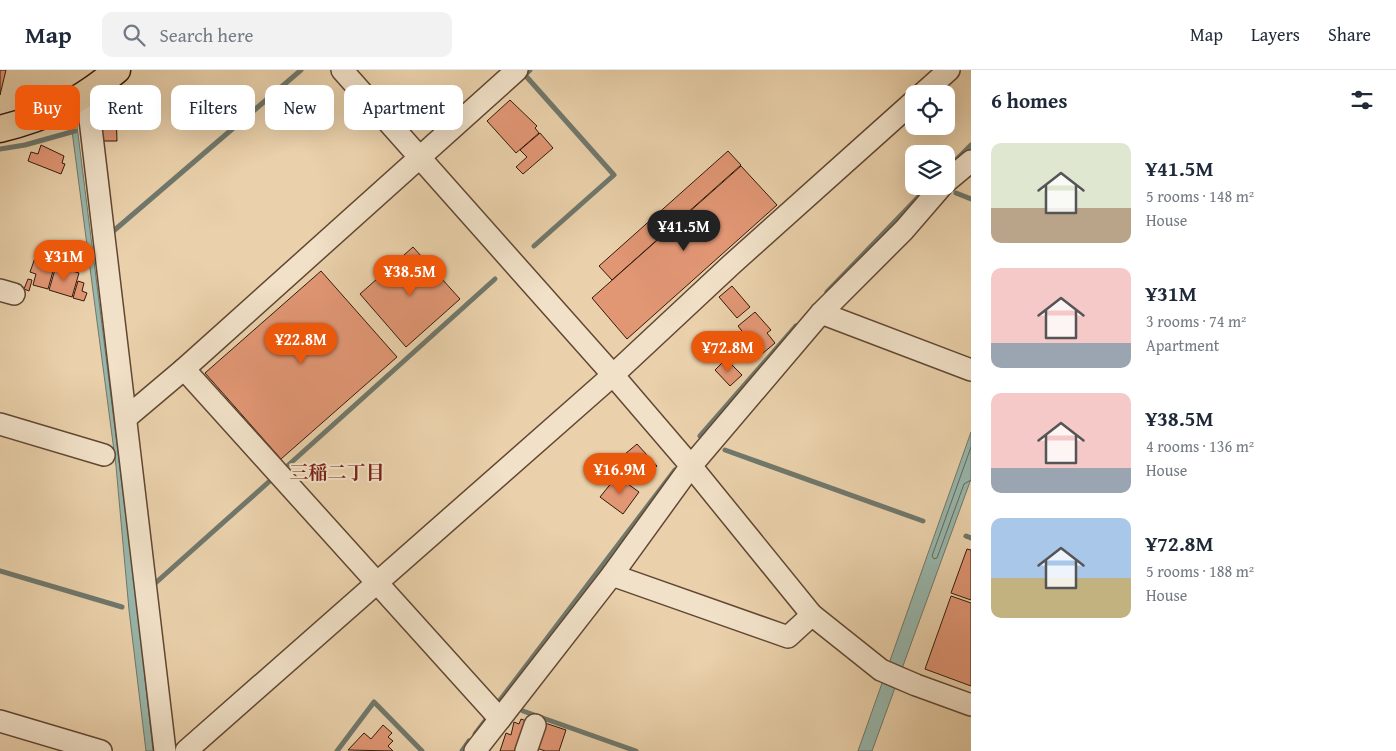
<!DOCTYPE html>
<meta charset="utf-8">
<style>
:root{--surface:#fff;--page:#f2f2f3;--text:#1f2937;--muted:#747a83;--line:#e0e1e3;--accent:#ea580c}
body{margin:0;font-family:"Gentium Book Plus","Noto Serif JP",serif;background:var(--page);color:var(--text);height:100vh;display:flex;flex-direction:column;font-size:19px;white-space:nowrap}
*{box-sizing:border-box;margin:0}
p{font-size:16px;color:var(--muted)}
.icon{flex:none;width:28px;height:28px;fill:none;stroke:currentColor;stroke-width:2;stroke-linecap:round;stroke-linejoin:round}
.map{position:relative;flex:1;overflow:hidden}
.sheet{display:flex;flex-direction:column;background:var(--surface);width:425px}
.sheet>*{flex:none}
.hud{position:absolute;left:15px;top:15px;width:475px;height:45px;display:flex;gap:10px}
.buttons{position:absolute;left:905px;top:15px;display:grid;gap:10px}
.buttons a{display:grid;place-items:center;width:50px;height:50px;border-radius:10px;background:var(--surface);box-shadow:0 5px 20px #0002;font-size:25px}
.price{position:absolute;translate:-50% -42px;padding:0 11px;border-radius:18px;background:var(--accent);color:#fff;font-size:16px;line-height:32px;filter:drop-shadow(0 1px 2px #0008)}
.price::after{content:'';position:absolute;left:50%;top:30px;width:15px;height:11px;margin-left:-8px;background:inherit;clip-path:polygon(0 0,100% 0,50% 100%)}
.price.on{background:#222;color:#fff}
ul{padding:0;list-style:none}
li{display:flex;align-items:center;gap:15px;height:125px;padding:0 20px}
li span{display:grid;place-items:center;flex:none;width:140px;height:100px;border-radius:10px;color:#555}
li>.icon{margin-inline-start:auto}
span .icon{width:60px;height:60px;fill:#fffc;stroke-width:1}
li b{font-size:21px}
h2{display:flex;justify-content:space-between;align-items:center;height:60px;padding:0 20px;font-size:21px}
.chip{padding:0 18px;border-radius:10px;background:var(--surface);box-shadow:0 5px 20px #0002;font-size:18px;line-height:45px}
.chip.on{background:var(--accent);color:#fff}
header{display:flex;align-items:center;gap:30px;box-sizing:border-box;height:70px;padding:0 25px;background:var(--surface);border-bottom:1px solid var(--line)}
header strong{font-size:24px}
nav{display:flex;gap:28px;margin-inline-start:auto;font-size:18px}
.search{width:350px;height:45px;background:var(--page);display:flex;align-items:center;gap:12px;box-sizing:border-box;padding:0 18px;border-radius:10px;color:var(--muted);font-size:19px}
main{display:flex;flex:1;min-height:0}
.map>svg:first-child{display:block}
.water{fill:#98b7ac;stroke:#70786c}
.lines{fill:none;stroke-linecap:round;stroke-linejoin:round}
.shore{stroke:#66685c;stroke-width:1}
.stream{stroke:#70786c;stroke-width:5}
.building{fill:#e19674;stroke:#33190b}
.minor-casing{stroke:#614733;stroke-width:24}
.major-casing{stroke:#33190b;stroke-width:29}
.minor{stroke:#f1e1c8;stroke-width:21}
.major{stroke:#ead1ab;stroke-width:26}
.labels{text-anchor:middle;stroke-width:4;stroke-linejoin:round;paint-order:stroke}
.neighbourhood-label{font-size:19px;font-weight:bold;fill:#7a1f14;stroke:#f1e1c8}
</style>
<header>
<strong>Map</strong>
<div class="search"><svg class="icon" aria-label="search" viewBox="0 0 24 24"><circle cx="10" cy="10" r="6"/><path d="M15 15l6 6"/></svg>Search here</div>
<nav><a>Map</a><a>Layers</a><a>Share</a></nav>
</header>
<main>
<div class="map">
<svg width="971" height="681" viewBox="0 0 971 681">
<rect width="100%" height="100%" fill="#ead1ab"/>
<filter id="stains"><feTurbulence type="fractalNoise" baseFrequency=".004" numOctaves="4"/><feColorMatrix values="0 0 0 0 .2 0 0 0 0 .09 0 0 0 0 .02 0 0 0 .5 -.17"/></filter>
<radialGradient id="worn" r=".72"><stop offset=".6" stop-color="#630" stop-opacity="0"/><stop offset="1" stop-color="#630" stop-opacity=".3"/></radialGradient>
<!-- water -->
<g class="water">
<polygon points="77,56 136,526 153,681 146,681 129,540 116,396 72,61 72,57"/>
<polygon points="971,362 971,409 872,681 858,681"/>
</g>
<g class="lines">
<!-- shore -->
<polyline class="shore" points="971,377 932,486 934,489 937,488 964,414 971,410"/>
<!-- stream -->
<g class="stream">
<polyline points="530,0 525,5 614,105 534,176"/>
<polyline points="0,79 25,75 75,61"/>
<polyline points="950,96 971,75"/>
<polyline points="956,123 971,129"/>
<polyline points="110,164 301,0"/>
<polyline points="827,222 928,117"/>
<polyline points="700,366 796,256"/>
<polyline points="725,380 923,451"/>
<polyline points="284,399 495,209"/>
<polyline points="966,466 971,468"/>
<polyline points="0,501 122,537"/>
<polyline points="151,517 272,409"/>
<polyline points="497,634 675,400"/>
<polyline points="523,641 636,681"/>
<polyline points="475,664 488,647"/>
<polyline points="337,681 374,632 422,681"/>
<polyline points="462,681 469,671"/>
</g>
</g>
<!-- building -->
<g class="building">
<polygon points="0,0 6,0 0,25"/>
<polygon points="510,30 537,56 535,58 539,63 516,83 487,51"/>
<polygon points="116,43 117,71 100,71 99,44"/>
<polygon points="540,63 553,78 523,104 516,97 527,87 520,80"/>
<polygon points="41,75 64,86 62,93 65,94 61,104 28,91 31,82 38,84"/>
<polygon points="728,81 741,95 612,210 599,196"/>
<polygon points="741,96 777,135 627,269 592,228"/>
<polygon points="413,177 460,229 406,277 360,224"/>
<polygon points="35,188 55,194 48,219 33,215 36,204 30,202"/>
<polygon points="56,196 79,203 72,227 49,220"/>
<polygon points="321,201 397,287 281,389 205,303"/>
<polygon points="28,209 32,210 29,221 24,219"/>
<polygon points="78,211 84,213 82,221 87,223 84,231 73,228"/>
<polygon points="732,216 750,237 737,248 719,227"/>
<polygon points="755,242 771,260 767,263 775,273 762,284 751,272 748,275 742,267 745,265 738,256"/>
<polygon points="726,289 742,305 730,316 715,300"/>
<polygon points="637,374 657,396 645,407 625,384"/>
<polygon points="617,406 639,422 623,444 600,427"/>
<polygon points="967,479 971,480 971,530 951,523"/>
<polygon points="951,526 971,533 971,616 925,599"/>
<polygon points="521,649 529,652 519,681 500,681 506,663 511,665 514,652 519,654"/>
<polygon points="545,653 566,660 559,681 545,681 537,678"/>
<polygon points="383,655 392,663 388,667 393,671 388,676 393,681 348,680 364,663 371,669"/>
</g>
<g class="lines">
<defs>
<g id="minor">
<polyline points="342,0 613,305 691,396 812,545 881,600 916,615 971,635"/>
<polyline points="87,24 165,681"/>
<polyline points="922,24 949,0"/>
<polyline points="946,112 971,91"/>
<polyline points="0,220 14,224"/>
<polyline points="821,243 971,300"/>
<polyline points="184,299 500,649"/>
<polyline points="126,348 184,299 517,0"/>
<polyline points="0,354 104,385"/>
<polyline points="612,505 788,567 812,545"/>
<polyline points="0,651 101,681"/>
<polyline points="186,681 613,305 732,194 914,31"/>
<polyline points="475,681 612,505 691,396 821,243 904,160 942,116"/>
<polyline points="526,681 535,655"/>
</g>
<path id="major" d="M0 59C47 47 80 32 117 0"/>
</defs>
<!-- minor casing -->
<use href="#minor" class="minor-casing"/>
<!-- major casing -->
<use href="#major" class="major-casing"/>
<!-- minor -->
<use href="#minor" class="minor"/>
<!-- major -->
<use href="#major" class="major"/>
</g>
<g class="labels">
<!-- neighbourhood labels -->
<g class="neighbourhood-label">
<text x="337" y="409">三稲二丁目</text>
</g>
</g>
<rect width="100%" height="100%" filter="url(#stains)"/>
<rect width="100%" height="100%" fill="url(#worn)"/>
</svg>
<div class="buttons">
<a><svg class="icon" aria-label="locate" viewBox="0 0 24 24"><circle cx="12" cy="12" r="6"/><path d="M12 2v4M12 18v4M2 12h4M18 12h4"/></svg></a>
<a><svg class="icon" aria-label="layers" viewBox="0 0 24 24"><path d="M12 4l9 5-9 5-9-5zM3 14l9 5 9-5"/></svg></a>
</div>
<b class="price on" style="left:684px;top:182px">¥41.5M</b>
<b class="price" style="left:64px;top:212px">¥31M</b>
<b class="price" style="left:410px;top:227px">¥38.5M</b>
<b class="price" style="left:301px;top:295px">¥22.8M</b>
<b class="price" style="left:728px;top:303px">¥72.8M</b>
<b class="price" style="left:620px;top:425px">¥16.9M</b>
<div class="hud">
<a class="chip on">Buy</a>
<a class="chip">Rent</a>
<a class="chip">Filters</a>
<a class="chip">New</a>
<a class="chip">Apartment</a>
</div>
</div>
<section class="sheet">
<h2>6 homes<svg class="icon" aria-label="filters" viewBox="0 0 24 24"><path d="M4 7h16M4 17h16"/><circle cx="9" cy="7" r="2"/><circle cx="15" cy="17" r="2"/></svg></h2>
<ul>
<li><span style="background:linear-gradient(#dfe7d0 65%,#b9a48a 0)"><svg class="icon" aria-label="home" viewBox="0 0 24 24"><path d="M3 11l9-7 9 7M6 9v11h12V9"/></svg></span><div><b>¥41.5M</b><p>5 rooms · 148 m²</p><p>House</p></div></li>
<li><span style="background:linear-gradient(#f6c9c9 75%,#9aa5b1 0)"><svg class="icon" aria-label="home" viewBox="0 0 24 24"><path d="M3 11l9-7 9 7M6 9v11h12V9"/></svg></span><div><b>¥31M</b><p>3 rooms · 74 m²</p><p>Apartment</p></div></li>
<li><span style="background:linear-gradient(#f6c9c9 75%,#9aa5b1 0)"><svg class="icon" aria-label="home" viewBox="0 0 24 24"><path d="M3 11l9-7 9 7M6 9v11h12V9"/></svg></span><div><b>¥38.5M</b><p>4 rooms · 136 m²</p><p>House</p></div></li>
<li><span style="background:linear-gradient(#a9c7e8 60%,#c2b280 0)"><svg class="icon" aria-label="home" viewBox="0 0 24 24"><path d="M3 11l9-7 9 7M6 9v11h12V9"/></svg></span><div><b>¥72.8M</b><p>5 rooms · 188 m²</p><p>House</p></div></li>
</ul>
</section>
</main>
